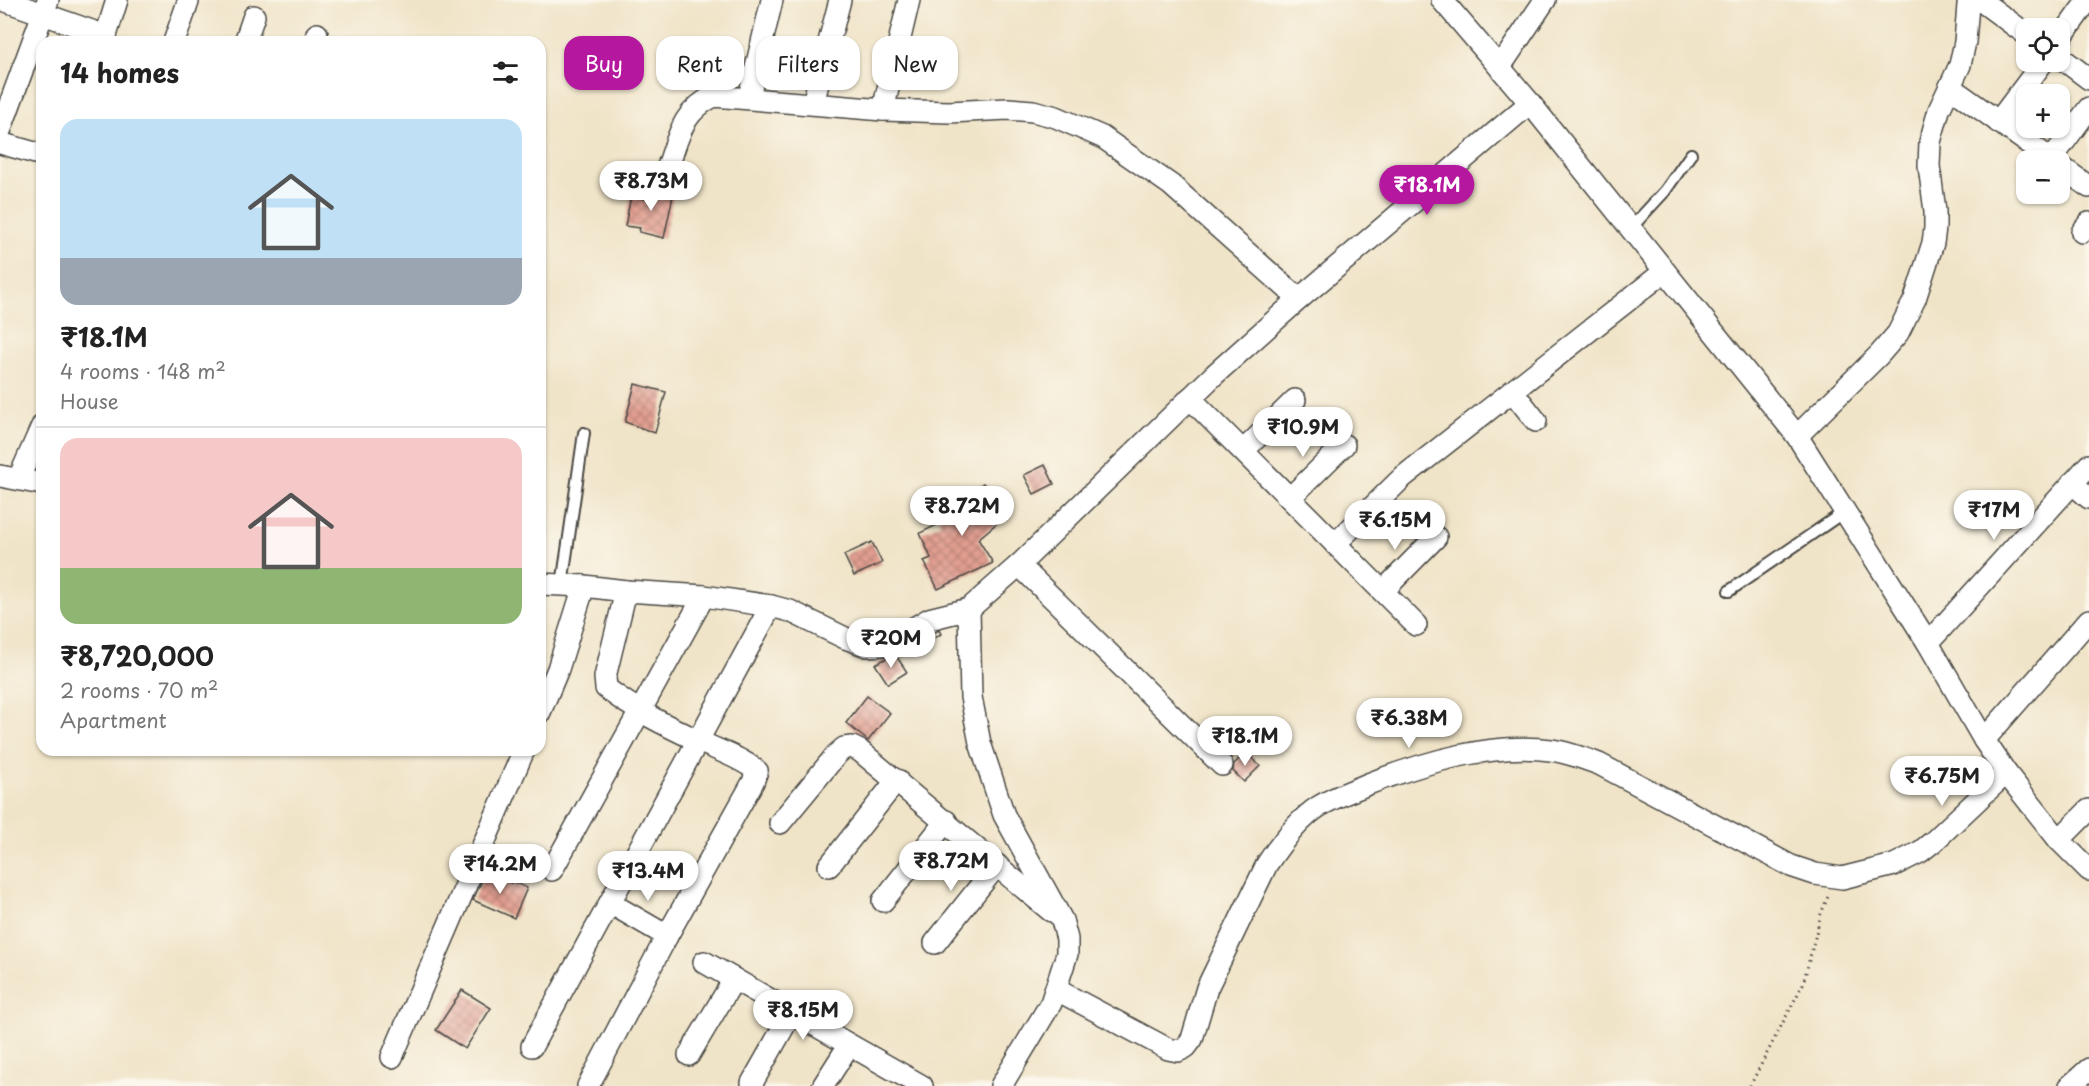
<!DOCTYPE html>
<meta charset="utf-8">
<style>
:root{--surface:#fff;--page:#f6f6f6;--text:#222;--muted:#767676;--line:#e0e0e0;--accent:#b5179e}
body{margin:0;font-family:"Playpen Sans",sans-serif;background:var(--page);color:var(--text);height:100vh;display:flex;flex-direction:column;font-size:22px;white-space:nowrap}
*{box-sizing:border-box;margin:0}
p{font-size:20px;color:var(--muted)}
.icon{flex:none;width:33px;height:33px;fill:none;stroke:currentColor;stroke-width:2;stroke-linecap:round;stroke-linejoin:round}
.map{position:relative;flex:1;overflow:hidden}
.sheet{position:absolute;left:36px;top:36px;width:510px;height:720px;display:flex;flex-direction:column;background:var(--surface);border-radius:18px;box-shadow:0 2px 4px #0004}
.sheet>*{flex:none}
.top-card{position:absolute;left:564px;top:36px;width:570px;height:54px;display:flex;gap:12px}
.buttons{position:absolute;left:2016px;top:18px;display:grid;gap:12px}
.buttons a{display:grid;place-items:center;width:54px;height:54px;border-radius:12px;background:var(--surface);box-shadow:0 2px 4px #0004;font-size:30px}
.price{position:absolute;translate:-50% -51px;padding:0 14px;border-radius:21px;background:#fff;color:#222;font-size:20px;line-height:39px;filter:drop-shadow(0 2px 3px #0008)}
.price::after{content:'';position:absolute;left:50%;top:36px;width:18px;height:14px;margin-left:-9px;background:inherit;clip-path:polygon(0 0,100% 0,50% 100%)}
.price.active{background:var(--accent);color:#fff}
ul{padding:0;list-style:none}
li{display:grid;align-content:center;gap:12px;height:318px;padding:0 24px}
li+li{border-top:2px solid var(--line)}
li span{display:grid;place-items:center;height:186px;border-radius:18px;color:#555}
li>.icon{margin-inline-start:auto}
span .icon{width:108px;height:108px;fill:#fffc;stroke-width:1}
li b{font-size:26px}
h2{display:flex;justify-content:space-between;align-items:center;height:72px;padding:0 24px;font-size:26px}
.pill{padding:0 21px;border-radius:18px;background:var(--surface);box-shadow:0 2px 4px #0004;font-size:21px;line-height:54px}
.pill.active{background:var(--accent);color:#fff}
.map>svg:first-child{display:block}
.building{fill:url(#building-cross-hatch)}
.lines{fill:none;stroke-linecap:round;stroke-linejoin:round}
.lane-casing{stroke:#494743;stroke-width:14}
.street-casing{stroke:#494743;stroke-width:24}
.path{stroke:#494743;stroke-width:3;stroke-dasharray:1.5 4.5;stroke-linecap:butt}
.lane{stroke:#fff;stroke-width:10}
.street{stroke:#fff;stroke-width:21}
</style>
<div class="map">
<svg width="2089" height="1086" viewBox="0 0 2089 1086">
<defs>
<pattern id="building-cross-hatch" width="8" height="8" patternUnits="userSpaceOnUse" patternTransform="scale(1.5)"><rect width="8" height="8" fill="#e29f91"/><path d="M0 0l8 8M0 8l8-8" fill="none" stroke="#b78277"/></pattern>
</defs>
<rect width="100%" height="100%" fill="#fbf7ec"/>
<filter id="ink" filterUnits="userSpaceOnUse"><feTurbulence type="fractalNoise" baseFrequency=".0167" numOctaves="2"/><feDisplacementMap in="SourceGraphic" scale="12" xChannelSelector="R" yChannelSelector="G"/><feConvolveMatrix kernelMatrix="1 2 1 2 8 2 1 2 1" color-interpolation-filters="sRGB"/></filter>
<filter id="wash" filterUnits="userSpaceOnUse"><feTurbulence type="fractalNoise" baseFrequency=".008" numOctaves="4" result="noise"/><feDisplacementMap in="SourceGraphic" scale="24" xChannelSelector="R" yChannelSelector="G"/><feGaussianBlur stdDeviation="1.35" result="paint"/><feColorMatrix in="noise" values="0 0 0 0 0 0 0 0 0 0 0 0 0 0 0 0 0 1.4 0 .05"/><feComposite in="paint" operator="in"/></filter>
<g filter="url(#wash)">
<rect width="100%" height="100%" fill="#f0e4c8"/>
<g id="blocks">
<!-- building -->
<g class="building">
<polygon points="649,185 674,191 664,238 639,232 640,228 625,226 631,196 646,199"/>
<polygon points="635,384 666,392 655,433 625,422"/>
<polygon points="1045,465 1054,484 1034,494 1024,475"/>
<polygon points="983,483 1008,514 978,539 993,563 938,589 924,561 931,558 920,533 941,523 938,519"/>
<polygon points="872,542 882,563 854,576 844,555"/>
<polygon points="939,630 941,634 902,656 899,651"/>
<polygon points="895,654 907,672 888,684 875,664"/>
<polygon points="867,696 890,713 868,741 846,723"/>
<polygon points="1246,752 1260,766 1244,782 1233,771 1234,764"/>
<polygon points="485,874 511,883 512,881 527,888 514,918 473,900"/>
<polygon points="462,990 491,1008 465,1049 436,1030"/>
</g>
</g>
</g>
<g filter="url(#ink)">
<use href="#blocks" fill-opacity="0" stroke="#494743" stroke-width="1.5"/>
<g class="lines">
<defs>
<g id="lane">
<polyline points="1630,229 1665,191 1691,154"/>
<polyline points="562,585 584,433"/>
<polyline points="1729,591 1844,512"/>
</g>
<g id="street">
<polyline points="3,0 106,36"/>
<polyline points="1442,0 1530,103 1797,436 1928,643 1984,740 2006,773 2059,840 2089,870"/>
<polyline points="1980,0 2026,34"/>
<polyline points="2060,39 2088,0"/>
<polyline points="104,42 117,0"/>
<polyline points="174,42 188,2"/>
<polyline points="245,42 254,16"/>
<polyline points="315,42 317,34"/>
<polyline points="2060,57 2089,79"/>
<polyline points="1500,67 1545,0"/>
<polyline points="1950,87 2052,160"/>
<polyline points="749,97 772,0"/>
<polyline points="813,103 840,0"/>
<polyline points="883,110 909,0"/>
<polyline points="1998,122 2043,62"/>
<polyline points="0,131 48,0"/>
<polyline points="0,143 42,155"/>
<polyline points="2051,160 2089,108"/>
<polyline points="2060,166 2089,187"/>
<path d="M667 169C679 137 681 112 714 96L883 110 949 112 1008 109 1033 111 1056 117 1102 137 1171 185 1299 299"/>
<polyline points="2082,232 2089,223"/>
<polyline points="1513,392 1536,421"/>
<polyline points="1190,398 1416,625"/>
<polyline points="1797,436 1879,355 1898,333 1915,299 1933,243 1935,228 1935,211 1929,166 1930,142 1939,110 1960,65 1965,42 1968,5 1971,0"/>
<polyline points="1243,451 1295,400"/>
<polyline points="0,476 42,484"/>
<polyline points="19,478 42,426"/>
<polyline points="2072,483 2089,498"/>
<polyline points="1290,498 1344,445"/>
<polyline points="1335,544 1403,477 1664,272"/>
<polyline points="1019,565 1222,765"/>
<polyline points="540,584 584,586 626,591 704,596 771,606 790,611 845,638 867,646 885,645 929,619 969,609 1019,565 1214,375 1299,299 1530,103"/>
<polyline points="1383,591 1436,537"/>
<polyline points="969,609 971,697 980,743 1004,815 1062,920 1067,939 1067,954 1051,1003 1001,1086"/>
<polyline points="1928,643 2089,465"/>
<polyline points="540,712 558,669 584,586"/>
<polyline points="1984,740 2089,620"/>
<polyline points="780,823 837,754 844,748 852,747 860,751 1051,911"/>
<polyline points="2059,840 2089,810"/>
<polyline points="829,866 897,780"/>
<polyline points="552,870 704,596"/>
<polyline points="883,901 946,821"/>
<polyline points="610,903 667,936"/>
<polyline points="935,943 997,865"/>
<polyline points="704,962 922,1086"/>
<path d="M1057 990 1168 1049 1178 1051 1186 1047 1192 1039 1207 988 1267 864C1281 843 1298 820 1318 807 1334 797 1352 791 1368 784 1423 763 1491 742 1551 750 1567 752 1583 758 1599 764L1791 866 1815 874 1842 878 1894 865 1920 852 1934 841 2006 773"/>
<polyline points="532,1046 771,606"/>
<polyline points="689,1055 734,979"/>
<polyline points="392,1057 524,750"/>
<polyline points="752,1083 792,1012"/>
<path d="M588 1086 667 936 753 782 757 771C740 757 718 751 699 741 667 726 634 710 606 688L605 677 626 591"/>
<polyline points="823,1086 849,1045"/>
<polyline points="2070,1086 2089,1069"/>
</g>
</defs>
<!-- lane casing -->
<use href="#lane" class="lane-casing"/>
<!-- street casing -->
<use href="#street" class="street-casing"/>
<!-- path -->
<polyline class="path" points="1750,1086 1803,984 1821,914 1829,894"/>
<!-- lane -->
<use href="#lane" class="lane"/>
<!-- street -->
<use href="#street" class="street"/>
</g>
</g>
</svg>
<div class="buttons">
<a><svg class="icon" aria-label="locate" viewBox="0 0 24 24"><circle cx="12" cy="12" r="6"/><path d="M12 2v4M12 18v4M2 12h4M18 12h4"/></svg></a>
<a>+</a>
<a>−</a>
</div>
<b class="price" style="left:651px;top:212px">₹8.73M</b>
<b class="price active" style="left:1427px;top:216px">₹18.1M</b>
<b class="price" style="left:1303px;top:458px">₹10.9M</b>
<b class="price" style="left:962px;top:537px">₹8.72M</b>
<b class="price" style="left:1994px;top:541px">₹17M</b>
<b class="price" style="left:1395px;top:551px">₹6.15M</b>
<b class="price" style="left:891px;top:669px">₹20M</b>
<b class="price" style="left:1409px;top:749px">₹6.38M</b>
<b class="price" style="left:1245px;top:767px">₹18.1M</b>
<b class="price" style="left:1942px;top:807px">₹6.75M</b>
<b class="price" style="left:951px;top:892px">₹8.72M</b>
<b class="price" style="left:500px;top:895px">₹14.2M</b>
<b class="price" style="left:648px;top:902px">₹13.4M</b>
<b class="price" style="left:803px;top:1041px">₹8.15M</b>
<div class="top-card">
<a class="pill active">Buy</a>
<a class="pill">Rent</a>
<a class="pill">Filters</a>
<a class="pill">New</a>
</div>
<section class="sheet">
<h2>14 homes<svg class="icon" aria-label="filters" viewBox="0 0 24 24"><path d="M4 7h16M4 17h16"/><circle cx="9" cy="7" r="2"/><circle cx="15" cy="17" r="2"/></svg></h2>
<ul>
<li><span style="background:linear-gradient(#bfe0f5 75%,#9aa5b1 0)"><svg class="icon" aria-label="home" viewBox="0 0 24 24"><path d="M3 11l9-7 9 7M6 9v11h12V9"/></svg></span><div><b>₹18.1M</b><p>4 rooms · 148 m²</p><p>House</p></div></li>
<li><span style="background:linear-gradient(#f6c9c9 70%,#8fb573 0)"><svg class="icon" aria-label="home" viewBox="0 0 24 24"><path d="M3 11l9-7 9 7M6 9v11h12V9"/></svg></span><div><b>₹8,720,000</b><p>2 rooms · 70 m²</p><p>Apartment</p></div></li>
</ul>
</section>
</div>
